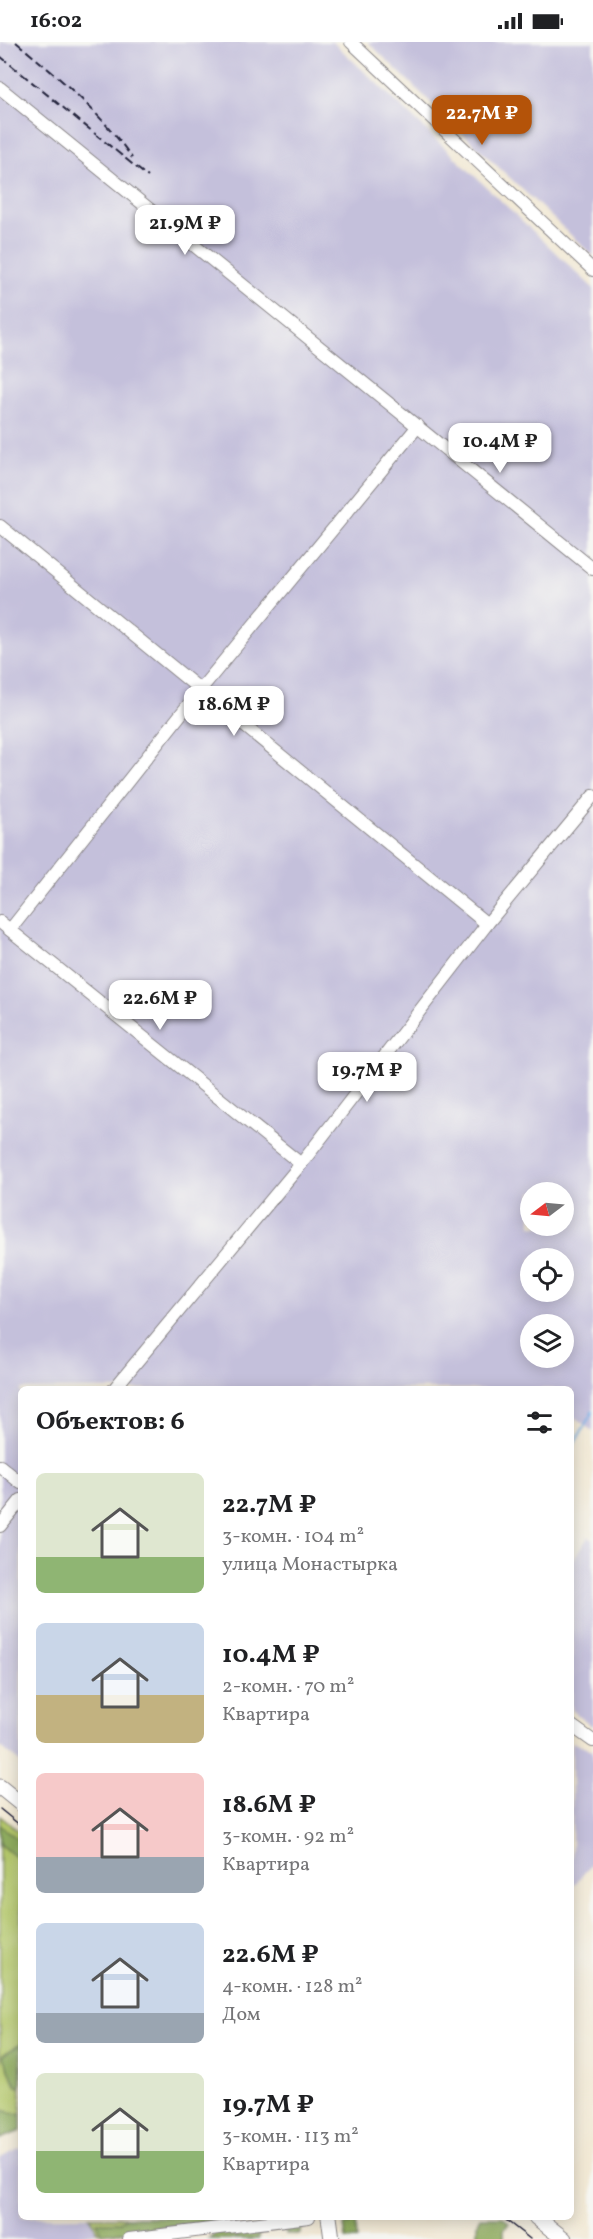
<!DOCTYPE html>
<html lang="ru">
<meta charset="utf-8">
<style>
:root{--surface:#fff;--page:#f6f6f6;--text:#202124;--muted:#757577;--accent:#b45309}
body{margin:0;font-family:Vollkorn,serif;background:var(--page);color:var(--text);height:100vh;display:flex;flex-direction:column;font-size:22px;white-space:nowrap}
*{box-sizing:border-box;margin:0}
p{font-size:20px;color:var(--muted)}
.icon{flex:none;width:33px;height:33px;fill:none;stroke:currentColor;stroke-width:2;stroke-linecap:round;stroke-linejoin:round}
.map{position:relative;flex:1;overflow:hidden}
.panel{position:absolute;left:18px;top:1344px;width:556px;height:834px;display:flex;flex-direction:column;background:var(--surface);border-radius:9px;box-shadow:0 3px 15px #0003}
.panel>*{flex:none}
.needle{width:39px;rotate:254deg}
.fabs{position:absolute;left:520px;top:1140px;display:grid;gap:12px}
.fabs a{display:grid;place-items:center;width:54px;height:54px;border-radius:50%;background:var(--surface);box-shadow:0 3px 15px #0003;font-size:30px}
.price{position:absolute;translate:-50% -51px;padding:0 14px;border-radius:12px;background:#fff;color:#222;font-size:20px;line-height:39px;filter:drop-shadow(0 2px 3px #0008)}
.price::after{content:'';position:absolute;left:50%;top:36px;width:18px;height:14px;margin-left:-9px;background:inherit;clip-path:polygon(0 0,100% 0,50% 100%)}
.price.on{background:var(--accent);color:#fff}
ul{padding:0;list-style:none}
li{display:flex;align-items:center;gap:18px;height:150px;padding:0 18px}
li span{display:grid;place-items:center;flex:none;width:168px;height:120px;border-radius:9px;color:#555}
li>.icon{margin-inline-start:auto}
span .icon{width:72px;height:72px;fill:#fffc;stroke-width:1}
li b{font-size:26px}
h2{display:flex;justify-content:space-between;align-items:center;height:72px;padding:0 18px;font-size:26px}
.status{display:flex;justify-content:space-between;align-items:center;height:42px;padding:0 30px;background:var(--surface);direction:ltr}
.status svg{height:16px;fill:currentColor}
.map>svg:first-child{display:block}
.industrial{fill:#c4c0db;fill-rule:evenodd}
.green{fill:#b4c76a;stroke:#6b7452;stroke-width:1.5}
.forest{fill:#8fac5e;stroke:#58674c;stroke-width:1.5}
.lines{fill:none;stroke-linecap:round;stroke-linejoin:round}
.stream{stroke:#74b1e6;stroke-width:2}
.minor-casing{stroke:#8a8688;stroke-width:14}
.major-casing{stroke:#8a8688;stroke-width:17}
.minor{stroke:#fff;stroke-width:12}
.major{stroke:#fff;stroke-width:15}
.tram{stroke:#22223b;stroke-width:1.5}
.rail{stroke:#22223b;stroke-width:2;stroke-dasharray:9 4.5;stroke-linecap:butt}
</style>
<div class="status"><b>16:02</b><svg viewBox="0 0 49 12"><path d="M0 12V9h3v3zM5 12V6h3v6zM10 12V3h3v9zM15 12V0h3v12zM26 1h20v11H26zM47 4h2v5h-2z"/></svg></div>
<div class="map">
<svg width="593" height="2197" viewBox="0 0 593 2197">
<rect width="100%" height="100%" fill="#f6f6f2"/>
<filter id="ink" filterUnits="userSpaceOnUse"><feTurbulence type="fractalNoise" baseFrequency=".0167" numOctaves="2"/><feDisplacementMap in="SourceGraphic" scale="12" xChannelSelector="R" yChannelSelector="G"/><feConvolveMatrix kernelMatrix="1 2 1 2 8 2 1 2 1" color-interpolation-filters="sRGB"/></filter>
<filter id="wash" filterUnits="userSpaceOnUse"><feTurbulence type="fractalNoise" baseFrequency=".008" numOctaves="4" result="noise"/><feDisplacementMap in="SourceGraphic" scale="24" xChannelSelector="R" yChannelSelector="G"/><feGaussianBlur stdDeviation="1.35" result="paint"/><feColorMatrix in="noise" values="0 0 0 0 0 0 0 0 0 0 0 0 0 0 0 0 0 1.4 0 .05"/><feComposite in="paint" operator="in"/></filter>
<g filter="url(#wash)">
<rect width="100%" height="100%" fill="#f2e9d5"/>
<!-- industrial -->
<g class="industrial">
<path d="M0 0H333L593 246V1390L576 1376 572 1383V1347H21V1721L0 1704ZM531 1150H564V1184H531ZM531 1216H564V1250H531ZM531 1282H564V1316H531Z"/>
<polygon points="368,0 593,0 593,214 476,104"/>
<polygon points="588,1495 593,1498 593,1685 572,1668 572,1520"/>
<polygon points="572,1697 574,1701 593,1709 593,1820 575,1842 572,1841"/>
<polygon points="21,2106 21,2175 89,2175 99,2190 59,2197 0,2197 0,2116"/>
</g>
<!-- green -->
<g class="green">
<polygon points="0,1774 21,1791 21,2088 0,2097"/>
<polygon points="89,2175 238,2175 99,2190"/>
</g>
<!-- forest -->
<g class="forest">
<polygon points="0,1783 21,1800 21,1819 0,1802"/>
<polygon points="21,2002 21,2044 17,2045 2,2013"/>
<polygon points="2,2068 21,2073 21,2089 0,2097"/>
<polygon points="126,2175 252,2175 103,2192 97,2180 120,2180"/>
<polygon points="480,2175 503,2175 509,2181 504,2188 504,2197 481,2197 477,2194 477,2181"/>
<polygon points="300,2178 303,2183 300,2192 285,2192 282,2184"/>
<polygon points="356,2181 357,2197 346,2197 344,2183"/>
<polygon points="257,2188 259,2197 208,2197 215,2191"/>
</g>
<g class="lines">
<!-- stream -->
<polyline class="stream" points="572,1406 593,1369"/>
</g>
</g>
<g filter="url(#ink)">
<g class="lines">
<defs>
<g id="minor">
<polyline points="351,0 593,228"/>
<polyline points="0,46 593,527"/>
<polyline points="0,484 487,882"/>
<polyline points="0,880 301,1122"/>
<polyline points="10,888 200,648 418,384"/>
<polyline points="114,1347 301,1122 487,882 593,754"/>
<polyline points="0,1424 21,1441"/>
<polyline points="0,1484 21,1458"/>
<polyline points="572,1684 593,1699"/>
<polyline points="129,2197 309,2175"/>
</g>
<g id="major">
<polyline points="0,1745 21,1762"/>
<polyline points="329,2175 332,2197"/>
<polyline points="536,2175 564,2197"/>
</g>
</defs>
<!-- minor casing -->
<use href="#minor" class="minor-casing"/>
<!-- major casing -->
<use href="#major" class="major-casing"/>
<!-- minor -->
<use href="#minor" class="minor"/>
<!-- major -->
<use href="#major" class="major"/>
<!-- tram -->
<g class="tram">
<polyline points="0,1767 21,1784"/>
<polyline points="502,2175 530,2197"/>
</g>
<!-- rail -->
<g class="rail">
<path d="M16 0C58 35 101 70 132 116"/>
<polyline points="0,14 148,135"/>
</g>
</g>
</g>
</svg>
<div class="fabs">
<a><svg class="needle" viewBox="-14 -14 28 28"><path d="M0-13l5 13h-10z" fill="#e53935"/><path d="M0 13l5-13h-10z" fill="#757577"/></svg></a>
<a><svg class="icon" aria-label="locate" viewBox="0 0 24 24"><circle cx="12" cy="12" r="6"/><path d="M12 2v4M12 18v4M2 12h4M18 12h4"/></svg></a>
<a><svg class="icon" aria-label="layers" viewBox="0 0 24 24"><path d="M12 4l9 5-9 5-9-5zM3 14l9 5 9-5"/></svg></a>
</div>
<b class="price on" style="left:482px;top:104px">22.7M ₽</b>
<b class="price" style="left:185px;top:214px">21.9M ₽</b>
<b class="price" style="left:500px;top:432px">10.4M ₽</b>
<b class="price" style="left:234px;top:695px">18.6M ₽</b>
<b class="price" style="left:160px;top:989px">22.6M ₽</b>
<b class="price" style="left:367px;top:1061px">19.7M ₽</b>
<section class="panel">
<h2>Объектов: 6<svg class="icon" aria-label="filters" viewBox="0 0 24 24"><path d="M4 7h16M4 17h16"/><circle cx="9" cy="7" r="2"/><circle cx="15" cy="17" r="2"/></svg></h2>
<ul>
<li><span style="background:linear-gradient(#dfe7d0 70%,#8fb573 0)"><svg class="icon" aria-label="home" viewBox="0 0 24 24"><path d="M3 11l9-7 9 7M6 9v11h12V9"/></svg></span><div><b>22.7M ₽</b><p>3-комн. · 104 m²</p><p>улица Монастырка</p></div></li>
<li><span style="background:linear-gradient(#c9d6e8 60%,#c2b280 0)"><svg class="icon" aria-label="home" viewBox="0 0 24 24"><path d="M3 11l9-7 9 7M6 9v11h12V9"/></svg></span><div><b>10.4M ₽</b><p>2-комн. · 70 m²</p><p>Квартира</p></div></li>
<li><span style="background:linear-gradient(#f6c9c9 70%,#9aa5b1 0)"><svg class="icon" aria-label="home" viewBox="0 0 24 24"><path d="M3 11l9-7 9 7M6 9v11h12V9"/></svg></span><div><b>18.6M ₽</b><p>3-комн. · 92 m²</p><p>Квартира</p></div></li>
<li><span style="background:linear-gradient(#c9d6e8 75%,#9aa5b1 0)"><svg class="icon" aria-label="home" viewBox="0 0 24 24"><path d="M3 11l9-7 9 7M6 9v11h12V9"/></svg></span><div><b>22.6M ₽</b><p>4-комн. · 128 m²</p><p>Дом</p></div></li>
<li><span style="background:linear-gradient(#dfe7d0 65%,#8fb573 0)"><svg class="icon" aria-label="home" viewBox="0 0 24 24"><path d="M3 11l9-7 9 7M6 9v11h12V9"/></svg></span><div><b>19.7M ₽</b><p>3-комн. · 113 m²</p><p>Квартира</p></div></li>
</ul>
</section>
</div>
